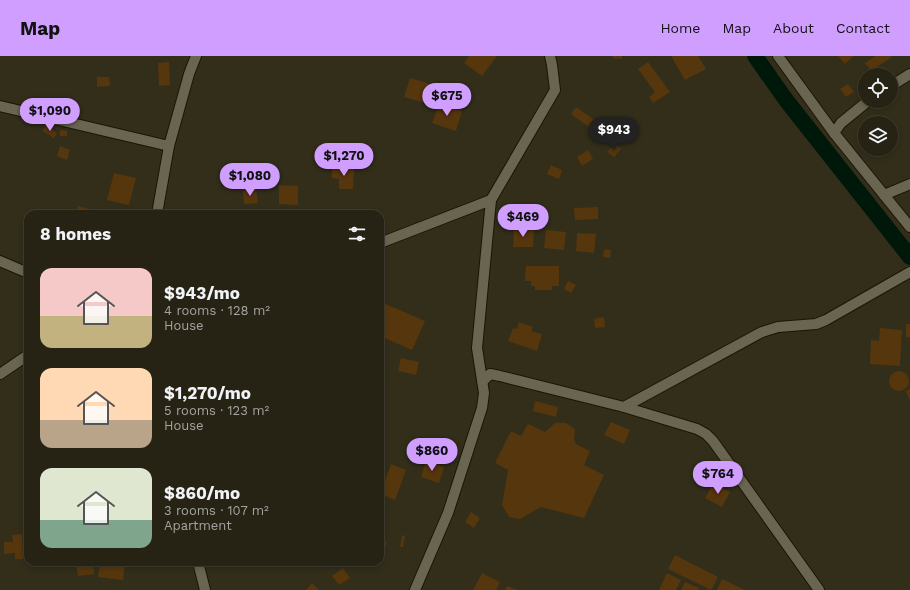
<!DOCTYPE html>
<meta charset="utf-8">
<style>
:root{--surface:#262214;--page:#322f22;--text:#f1f3f6;--muted:#a4a4a0;--line:#423f34;--accent:#cf9eff}
body{margin:0;font-family:"Work Sans",sans-serif;background:var(--page);color:var(--text);height:100vh;display:flex;flex-direction:column;font-size:15px;white-space:nowrap}
*{box-sizing:border-box;margin:0}
p{font-size:13px;color:var(--muted)}
.icon{flex:none;width:22px;height:22px;fill:none;stroke:currentColor;stroke-width:2;stroke-linecap:round;stroke-linejoin:round}
.map{position:relative;flex:1;overflow:hidden}
.details{position:absolute;left:24px;top:154px;width:360px;height:356px;display:flex;flex-direction:column;background:var(--surface);border-radius:12px;box-shadow:0 2px 6px #0003,0 0 0 1px var(--line)}
.details>*{flex:none}
.tools{position:absolute;left:858px;top:12px;display:grid;gap:8px}
.tools a{display:grid;place-items:center;width:40px;height:40px;border-radius:50%;background:var(--surface);box-shadow:0 2px 6px #0003,0 0 0 1px var(--line);font-size:20px}
.price{position:absolute;translate:-50% -34px;padding:0 9px;border-radius:14px;background:var(--accent);color:#111;font-size:13px;line-height:26px;filter:drop-shadow(0 1px 2px #0008)}
.price::after{content:'';position:absolute;left:50%;top:24px;width:12px;height:9px;margin-left:-6px;background:inherit;clip-path:polygon(0 0,100% 0,50% 100%)}
.price.on{background:#222;color:#fff}
ul{padding:0;list-style:none}
li{display:flex;align-items:center;gap:12px;height:100px;padding:0 16px}
li span{display:grid;place-items:center;flex:none;width:112px;height:80px;border-radius:12px;color:#555}
li>.icon{margin-inline-start:auto}
span .icon{width:48px;height:48px;fill:#fffc;stroke-width:1}
li b{font-size:17px}
h2{display:flex;justify-content:space-between;align-items:center;height:48px;padding:0 16px;font-size:17px}
header{display:flex;align-items:center;gap:24px;box-sizing:border-box;height:56px;padding:0 20px;background:var(--accent);color:#111}
header strong{font-size:19px}
nav{display:flex;gap:22px;margin-inline-start:auto;font-size:14px}
.map>svg:first-child{display:block}
.lines{fill:none;stroke-linecap:round;stroke-linejoin:round}
.canal{stroke:#00180a;stroke-width:16}
.building{fill:#56360d}
.street-casing{stroke:#1a1604;stroke-width:12}
.secondary-casing{stroke:#1a1604;stroke-width:12}
.street{stroke:#6a6550;stroke-width:10}
.secondary{stroke:#6a6550;stroke-width:10}
</style>
<header>
<strong>Map</strong>
<nav><a>Home</a><a>Map</a><a>About</a><a>Contact</a></nav>
</header>
<div class="map">
<svg width="910" height="534" viewBox="0 0 910 534">
<rect width="100%" height="100%" fill="#322e1a"/>
<g class="lines">
<!-- canal -->
<polyline class="canal" points="755,0 786,44 910,201"/>
</g>
<!-- building -->
<g class="building">
<polygon points="469,0 497,0 482,20 464,7"/>
<polygon points="613,0 622,0 622,3 612,2"/>
<polygon points="671,0 698,0 706,13 685,24"/>
<polygon points="838,0 854,0 845,8"/>
<polygon points="875,0 891,0 892,1 871,15 865,7"/>
<polygon points="169,6 170,29 159,30 158,7"/>
<polygon points="648,6 670,36 653,47 649,41 655,36 638,13"/>
<polygon points="97,21 109,21 110,30 97,31"/>
<polygon points="410,22 434,29 428,48 404,41"/>
<polygon points="848,28 854,36 846,41 840,33"/>
<polygon points="439,48 462,55 456,75 432,67"/>
<polygon points="576,51 596,65 590,72 571,58"/>
<polygon points="46,70 57,77 54,82 42,75"/>
<polygon points="60,74 67,75 67,80 60,80"/>
<polygon points="615,88 621,93 614,101 607,96"/>
<polygon points="60,90 70,94 67,104 57,100"/>
<polygon points="588,94 593,103 582,110 577,101"/>
<polygon points="551,109 562,114 559,123 547,118"/>
<polygon points="332,111 354,112 353,133 339,133 339,123 332,122"/>
<polygon points="114,117 136,122 129,149 107,144"/>
<polygon points="279,129 298,130 298,149 279,148"/>
<polygon points="256,133 258,147 244,148 243,134"/>
<polygon points="78,150 97,155 97,158 76,158"/>
<polygon points="598,151 598,163 575,164 574,152"/>
<polygon points="514,172 534,173 533,191 513,191"/>
<polygon points="546,174 566,176 564,194 544,192"/>
<polygon points="577,177 596,178 594,197 576,195"/>
<polygon points="604,193 611,194 610,202 603,201"/>
<polygon points="526,210 559,210 559,230 552,230 552,234 535,234 535,230 531,230 531,225 525,225"/>
<polygon points="568,225 576,229 571,237 564,233"/>
<polygon points="381,246 425,265 412,294 380,280"/>
<polygon points="604,261 605,271 595,272 594,263"/>
<polygon points="519,266 533,271 531,275 542,278 537,295 508,285 513,272 517,273"/>
<rect x="906" y="268" width="4" height="13"/>
<polygon points="880,272 902,274 900,310 870,308 871,284 879,285"/>
<polygon points="401,302 419,306 416,319 398,315"/>
<circle cx="899" cy="325" r="10"/>
<polygon points="910,333 910,344 906,335"/>
<polygon points="535,345 558,351 556,361 533,355"/>
<polygon points="611,366 630,374 624,388 604,379"/>
<polygon points="555,367 566,367 575,373 574,383 576,388 590,395 584,409 604,419 584,462 541,451 520,463 509,461 502,449 508,414 495,407 511,375 521,380 528,368 545,376"/>
<polygon points="432,383 439,384 436,398 429,396"/>
<polygon points="426,405 444,411 439,427 421,421"/>
<polygon points="391,408 406,414 395,444 380,438"/>
<polygon points="713,428 730,436 722,451 705,442"/>
<polygon points="471,456 480,462 474,472 465,466"/>
<polygon points="22,478 23,503 15,503 15,497 4,498 4,486 13,486 12,479"/>
<polygon points="402,479 405,480 403,491 400,491"/>
<polygon points="380,482 384,482 387,487 385,491 382,493 380,492"/>
<polygon points="675,499 718,521 711,534 668,513"/>
<polygon points="93,506 94,518 78,520 76,507"/>
<polygon points="100,506 125,506 123,524 98,521"/>
<polygon points="343,512 350,522 339,529 332,520"/>
<polygon points="482,517 500,526 496,534 473,534"/>
<polygon points="667,517 681,524 676,534 659,534"/>
<polygon points="722,523 745,534 717,534"/>
<polygon points="685,526 699,532 698,534 681,534"/>
<polygon points="312,527 319,534 306,534"/>
<polygon points="507,530 518,534 505,534"/>
</g>
<g class="lines">
<defs>
<g id="street">
<polyline points="891,30 910,18"/>
<polyline points="0,50 169,90"/>
<polyline points="834,77 841,67 868,45"/>
<polyline points="884,139 910,128"/>
<polyline points="157,158 169,90 189,18 196,0"/>
<polyline points="380,187 491,144"/>
<polyline points="0,205 28,217"/>
<polyline points="0,318 28,299"/>
<polyline points="483,325 490,318 500,320 624,351 762,276 778,271 816,268 826,264 910,216"/>
<polyline points="624,351 697,373 706,378 713,385 819,534"/>
<polyline points="198,506 205,534"/>
<polyline points="415,534 448,457 482,352 484,337 477,292 491,144 555,34 552,9 550,0"/>
</g>
<polyline id="secondary" points="778,0 834,77 910,171"/>
</defs>
<!-- street casing -->
<use href="#street" class="street-casing"/>
<!-- secondary casing -->
<use href="#secondary" class="secondary-casing"/>
<!-- street -->
<use href="#street" class="street"/>
<!-- secondary -->
<use href="#secondary" class="secondary"/>
</g>
</svg>
<div class="tools">
<a><svg class="icon" aria-label="locate" viewBox="0 0 24 24"><circle cx="12" cy="12" r="6"/><path d="M12 2v4M12 18v4M2 12h4M18 12h4"/></svg></a>
<a><svg class="icon" aria-label="layers" viewBox="0 0 24 24"><path d="M12 4l9 5-9 5-9-5zM3 14l9 5 9-5"/></svg></a>
</div>
<b class="price" style="left:447px;top:61px">$675</b>
<b class="price" style="left:50px;top:76px">$1,090</b>
<b class="price on" style="left:614px;top:95px">$943</b>
<b class="price" style="left:344px;top:121px">$1,270</b>
<b class="price" style="left:250px;top:141px">$1,080</b>
<b class="price" style="left:523px;top:182px">$469</b>
<b class="price" style="left:432px;top:416px">$860</b>
<b class="price" style="left:718px;top:439px">$764</b>
<section class="details">
<h2>8 homes<svg class="icon" aria-label="filters" viewBox="0 0 24 24"><path d="M4 7h16M4 17h16"/><circle cx="9" cy="7" r="2"/><circle cx="15" cy="17" r="2"/></svg></h2>
<ul>
<li><span style="background:linear-gradient(#f6c9c9 60%,#c2b280 0)"><svg class="icon" aria-label="home" viewBox="0 0 24 24"><path d="M3 11l9-7 9 7M6 9v11h12V9"/></svg></span><div><b>$943/mo</b><p>4 rooms · 128 m²</p><p>House</p></div></li>
<li><span style="background:linear-gradient(#ffd9b3 65%,#b9a48a 0)"><svg class="icon" aria-label="home" viewBox="0 0 24 24"><path d="M3 11l9-7 9 7M6 9v11h12V9"/></svg></span><div><b>$1,270/mo</b><p>5 rooms · 123 m²</p><p>House</p></div></li>
<li><span style="background:linear-gradient(#dfe7d0 65%,#7fa58c 0)"><svg class="icon" aria-label="home" viewBox="0 0 24 24"><path d="M3 11l9-7 9 7M6 9v11h12V9"/></svg></span><div><b>$860/mo</b><p>3 rooms · 107 m²</p><p>Apartment</p></div></li>
</ul>
</section>
</div>
